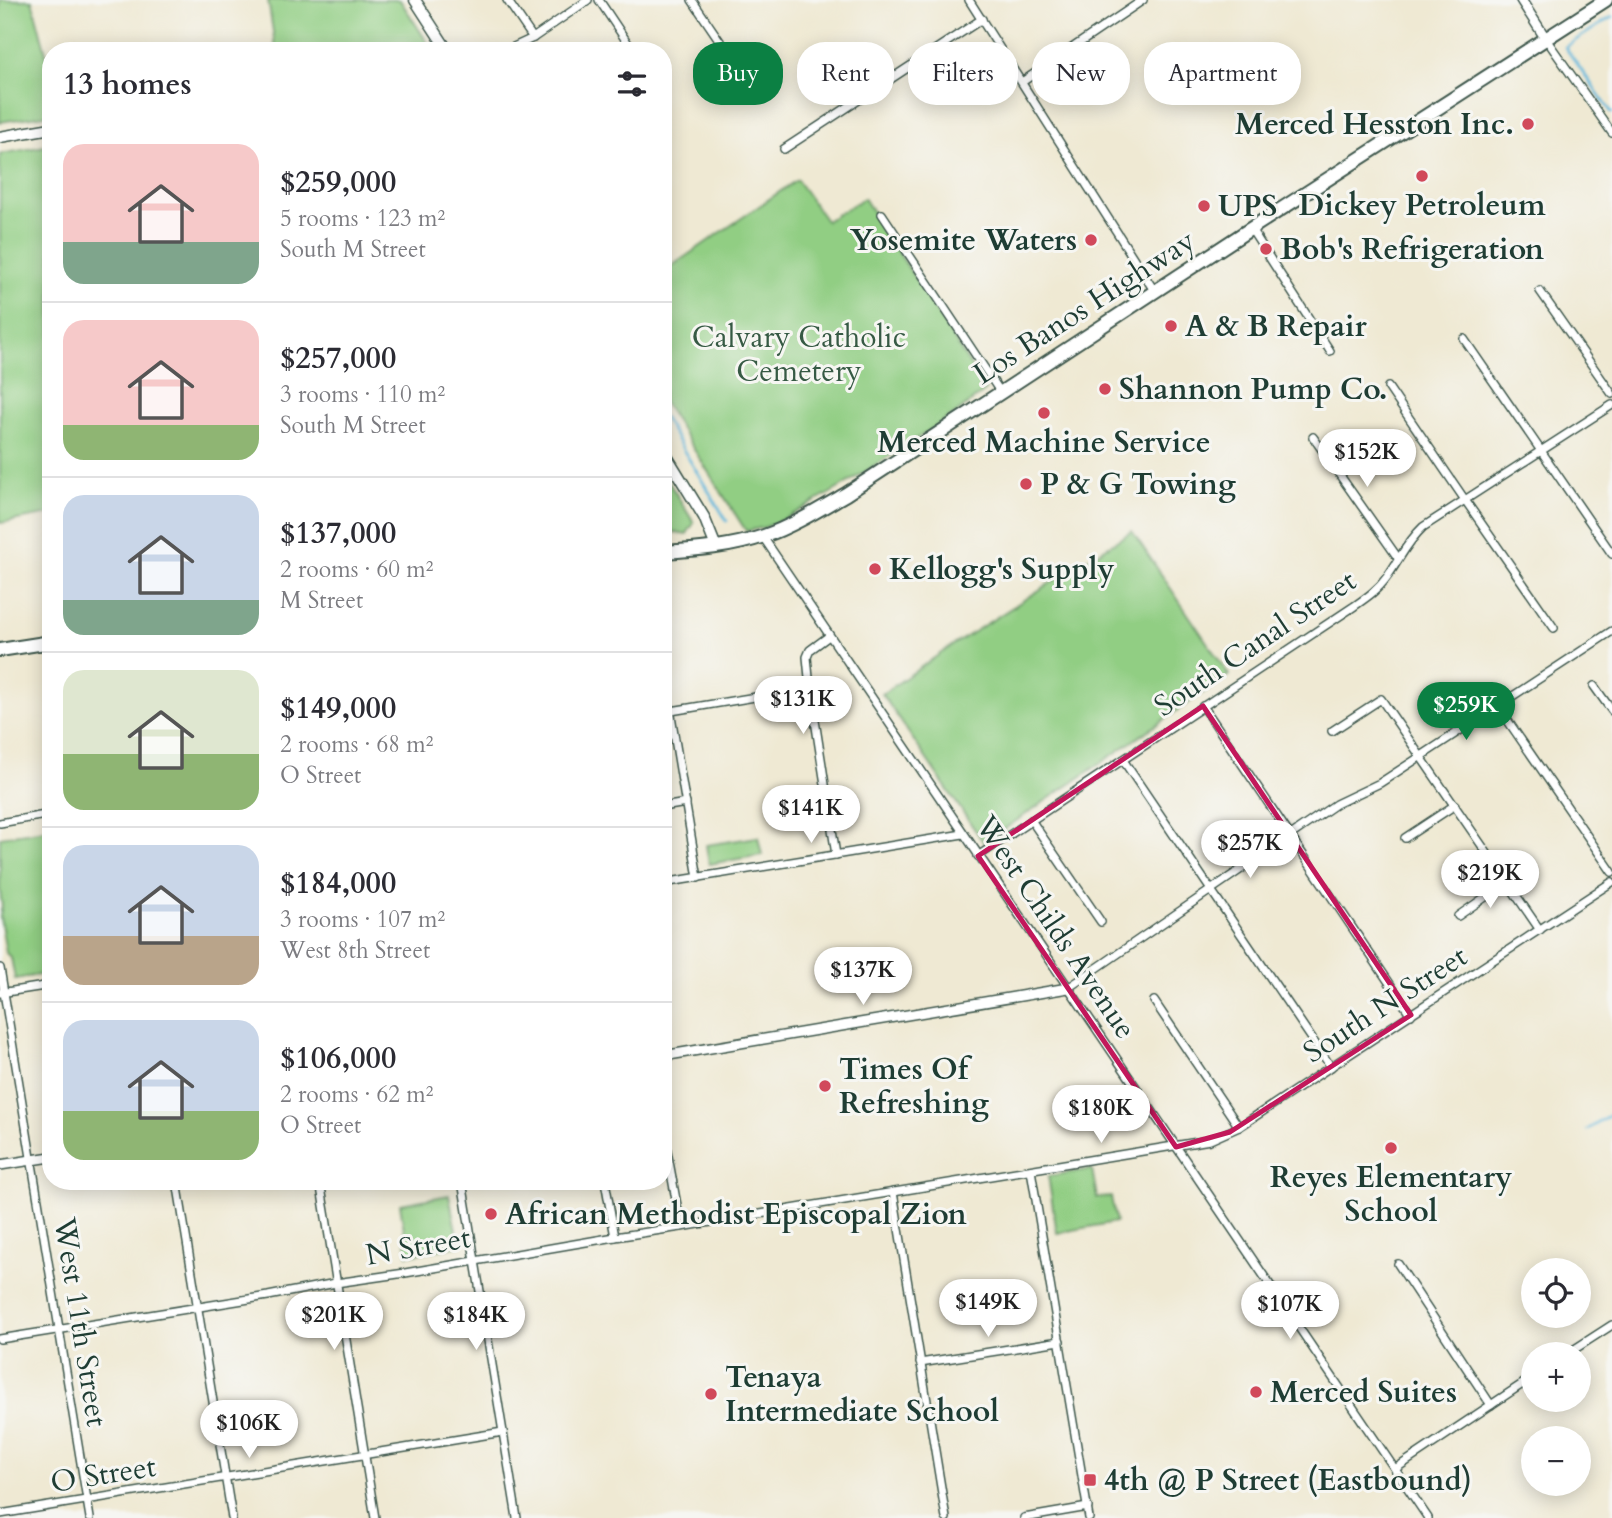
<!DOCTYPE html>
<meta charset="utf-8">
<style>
:root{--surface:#fff;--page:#f7f7f7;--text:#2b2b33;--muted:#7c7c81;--line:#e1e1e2;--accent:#0b8043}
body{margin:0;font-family:Cardo,serif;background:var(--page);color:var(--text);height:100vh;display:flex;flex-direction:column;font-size:26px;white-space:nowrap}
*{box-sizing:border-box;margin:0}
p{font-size:23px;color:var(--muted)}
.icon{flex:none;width:38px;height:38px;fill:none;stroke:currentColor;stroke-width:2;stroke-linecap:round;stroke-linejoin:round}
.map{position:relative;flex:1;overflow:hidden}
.details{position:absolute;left:42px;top:42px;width:630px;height:1148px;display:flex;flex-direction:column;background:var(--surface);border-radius:28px;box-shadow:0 4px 18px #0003}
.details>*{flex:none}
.hud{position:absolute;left:693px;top:42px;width:665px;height:63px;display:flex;gap:14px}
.fabs{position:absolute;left:1521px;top:1258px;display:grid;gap:14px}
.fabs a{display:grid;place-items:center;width:70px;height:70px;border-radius:50%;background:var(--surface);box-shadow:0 4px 18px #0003;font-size:35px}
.price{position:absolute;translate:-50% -60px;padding:0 16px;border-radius:24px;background:#fff;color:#222;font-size:23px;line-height:46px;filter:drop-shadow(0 2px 4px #0008)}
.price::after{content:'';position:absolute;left:50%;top:42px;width:21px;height:16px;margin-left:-10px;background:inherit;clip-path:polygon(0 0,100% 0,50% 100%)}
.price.on{background:var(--accent);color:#fff}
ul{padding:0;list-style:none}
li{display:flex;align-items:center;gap:21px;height:175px;padding:0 21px}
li+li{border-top:2px solid var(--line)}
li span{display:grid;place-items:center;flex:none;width:196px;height:140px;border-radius:21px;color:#555}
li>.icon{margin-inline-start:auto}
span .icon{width:84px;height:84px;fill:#fffc;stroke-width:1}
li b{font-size:30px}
h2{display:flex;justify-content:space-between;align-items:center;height:84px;padding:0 21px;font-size:30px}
.chip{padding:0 24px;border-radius:28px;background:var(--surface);box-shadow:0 4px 18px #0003;font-size:24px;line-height:63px}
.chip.on{background:var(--accent);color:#fff}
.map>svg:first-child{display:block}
.green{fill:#91ce83;stroke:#58865c;stroke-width:2}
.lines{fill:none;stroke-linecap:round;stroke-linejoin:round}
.stream{stroke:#61b8dd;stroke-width:2.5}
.minor-casing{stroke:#3e574c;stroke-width:10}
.tertiary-casing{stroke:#3e574c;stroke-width:12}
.secondary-casing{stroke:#3e574c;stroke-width:13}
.trunk-casing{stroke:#3e574c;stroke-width:16}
.minor{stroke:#fff;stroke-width:7}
.tertiary{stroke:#fff;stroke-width:9}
.secondary{stroke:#fff;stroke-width:10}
.trunk{stroke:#fff;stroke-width:12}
.marked{fill:none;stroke:#c2185b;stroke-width:5;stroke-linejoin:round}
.poi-dot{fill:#d1495b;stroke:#f6f6f2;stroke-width:2.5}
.labels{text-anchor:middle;stroke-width:6;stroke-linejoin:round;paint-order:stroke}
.poi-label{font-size:30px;font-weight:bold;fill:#1f3d34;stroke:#f6f6f2;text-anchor:start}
.street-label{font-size:30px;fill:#1f3d34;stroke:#f6f6f2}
.park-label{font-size:30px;fill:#365a44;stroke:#f6f6f2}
</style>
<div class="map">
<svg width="1612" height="1518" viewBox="0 0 1612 1518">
<rect width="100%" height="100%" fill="#f6f6f2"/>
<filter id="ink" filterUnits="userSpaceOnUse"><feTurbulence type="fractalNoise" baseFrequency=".0143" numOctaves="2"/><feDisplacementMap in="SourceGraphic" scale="14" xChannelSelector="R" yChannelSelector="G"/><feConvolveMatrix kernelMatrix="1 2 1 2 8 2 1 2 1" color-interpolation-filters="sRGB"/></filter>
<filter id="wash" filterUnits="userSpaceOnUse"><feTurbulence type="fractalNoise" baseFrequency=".00686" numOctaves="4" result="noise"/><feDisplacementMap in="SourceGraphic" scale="28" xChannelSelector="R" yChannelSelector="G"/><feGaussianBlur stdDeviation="1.57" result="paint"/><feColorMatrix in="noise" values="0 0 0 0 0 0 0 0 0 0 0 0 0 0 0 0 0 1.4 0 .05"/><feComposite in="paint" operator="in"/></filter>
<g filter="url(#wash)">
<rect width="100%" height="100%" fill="#efe9d3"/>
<!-- green -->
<g class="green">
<polygon points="0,0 32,0 51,72 51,114 0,122"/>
<polygon points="268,0 400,0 431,48 430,51 276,51"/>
<polygon points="51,145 51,514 0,523 0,154"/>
<polygon points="797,180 826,221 864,198 986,390 955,414 841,487 788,517 766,527 746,531 663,401 663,272"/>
<polygon points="663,473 694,523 686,535 663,530"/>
<polygon points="1132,531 1229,675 984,843 882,694 950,647"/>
<polygon points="51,829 51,973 15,979 11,958 6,953 0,917 2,906 0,891 0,837"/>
<polygon points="758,837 762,855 709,864 706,845"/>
<polygon points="1092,1169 1097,1198 1111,1197 1116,1222 1057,1233 1048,1176"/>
<polygon points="449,1195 459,1246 408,1255 400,1204"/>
</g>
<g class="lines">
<!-- stream -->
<g class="stream">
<polyline points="1612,17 1565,47 1612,113"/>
<polyline points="663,417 727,521"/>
<polyline points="1587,1130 1612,1114"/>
</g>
</g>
</g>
<g filter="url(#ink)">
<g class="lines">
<defs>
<g id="minor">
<polyline points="507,0 533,38"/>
<polyline points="599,0 633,51"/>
<polyline points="692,0 728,53"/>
<polyline points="969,0 1155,292"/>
<polyline points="1546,39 1612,133"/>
<polyline points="505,51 533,38 588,0"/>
<polyline points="1022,82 1143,0"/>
<polyline points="784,149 982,19"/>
<polyline points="882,214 1001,393"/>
<polyline points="1251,229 1330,351"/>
<polyline points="1540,291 1612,394"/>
<polyline points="1464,339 1612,554"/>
<polyline points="1388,387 1465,500 1554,628"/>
<polyline points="1313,437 1398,558"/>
<polyline points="763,537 1428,1518"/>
<polyline points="829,636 810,650 807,657 810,688 836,855"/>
<polyline points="663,667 698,878"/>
<polyline points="1594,686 1612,711"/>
<polyline points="1497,705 1612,872"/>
<polyline points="1203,706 1411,1015"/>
<polyline points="671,711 810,688"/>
<polyline points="1332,731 1381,699 1540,930"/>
<polyline points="1123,760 1331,1067"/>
<polyline points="663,807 686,803"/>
<polyline points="1031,820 1101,922"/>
<polyline points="0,823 51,814"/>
<polyline points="1405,838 1455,805"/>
<path d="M978 856 1353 607C1366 598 1378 590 1387 577 1400 559 1406 543 1423 527L1612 405"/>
<polyline points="663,883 963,834"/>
<polyline points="1458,916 1507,882"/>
<polyline points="0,968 90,1518"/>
<polyline points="1068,988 1336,804 1380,783 1612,631"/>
<polyline points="0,993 51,985"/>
<polyline points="1154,1001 1239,1127"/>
<polyline points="663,1129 681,1227"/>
<polyline points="1031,1170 1089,1518"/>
<polyline points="177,1181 232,1518"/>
<polyline points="320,1181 375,1518"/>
<polyline points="462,1181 517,1518"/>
<polyline points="605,1181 615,1237"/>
<polyline points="893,1192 946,1518"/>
<polyline points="1398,1264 1491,1405"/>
<polyline points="0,1339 268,1296 336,1283 405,1273 615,1237 681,1227 1210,1140 1239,1127 1612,882"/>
<polyline points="1567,1354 1612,1325"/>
<polyline points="920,1363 1060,1341"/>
<polyline points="1395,1469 1533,1377"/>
<path d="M0 1514C168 1486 336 1460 503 1432"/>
<polyline points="1024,1518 1088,1507"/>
</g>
<g id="tertiary">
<polyline points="1521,0 1546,39"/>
<polyline points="663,1056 1068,988"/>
<polyline points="0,1165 51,1157"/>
</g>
<g id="secondary">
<polyline points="415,0 448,51"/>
<polyline points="0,137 51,128"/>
<polyline points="663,450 704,517 716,547"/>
</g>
<g id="trunk">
<path d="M663 552C697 550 732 547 764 536 793 526 820 509 846 494L1244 233 1606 0"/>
<polyline points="0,650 51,642"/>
</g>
</defs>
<!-- minor casing -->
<use href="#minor" class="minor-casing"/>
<!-- tertiary casing -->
<use href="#tertiary" class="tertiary-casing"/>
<!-- secondary casing -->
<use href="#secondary" class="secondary-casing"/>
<!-- trunk casing -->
<use href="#trunk" class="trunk-casing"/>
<!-- minor -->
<use href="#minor" class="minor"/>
<!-- tertiary -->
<use href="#tertiary" class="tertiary"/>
<!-- secondary -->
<use href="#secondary" class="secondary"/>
<!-- trunk -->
<use href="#trunk" class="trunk"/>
</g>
</g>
<!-- marked area -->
<path class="marked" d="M1203 706 1411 1015 1230 1132 1176 1147 978 856Z"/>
<!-- markers -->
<g class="poi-dot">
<circle cx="1528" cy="124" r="7"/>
<circle cx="1422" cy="176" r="7"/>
<circle cx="1204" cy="206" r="7"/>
<circle cx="1091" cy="240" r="7"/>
<circle cx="1266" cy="249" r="7"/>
<circle cx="1171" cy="326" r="7"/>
<circle cx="1105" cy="389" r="7"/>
<circle cx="1044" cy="413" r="7"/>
<circle cx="1026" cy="484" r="7"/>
<circle cx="875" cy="569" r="7"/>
<circle cx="825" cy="1086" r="7"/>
<circle cx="1391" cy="1148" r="7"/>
<circle cx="491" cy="1214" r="7"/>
<circle cx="1256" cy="1392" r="7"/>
<circle cx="711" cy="1394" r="7"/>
<rect x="1083" y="1473" width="14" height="14" rx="3.5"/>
</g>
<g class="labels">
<!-- poi labels -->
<g class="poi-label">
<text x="1514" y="134" text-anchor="end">Merced Hesston Inc.</text>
<text x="1422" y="215" text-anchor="middle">Dickey Petroleum</text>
<text x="1218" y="216">UPS</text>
<text x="1077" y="250" text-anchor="end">Yosemite Waters</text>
<text x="1280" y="259">Bob's Refrigeration</text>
<text x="1185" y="336">A &amp; B Repair</text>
<text x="1119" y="399">Shannon Pump Co.</text>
<text x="1044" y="452" text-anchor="middle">Merced Machine Service</text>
<text x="1040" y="494">P &amp; G Towing</text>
<text x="889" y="579">Kellogg's Supply</text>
<text x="839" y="1079">Times Of<tspan x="839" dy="34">Refreshing</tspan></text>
<text x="1391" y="1187" text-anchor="middle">Reyes Elementary<tspan x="1391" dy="34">School</tspan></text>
<text x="505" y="1224">African Methodist Episcopal Zion</text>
<text x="725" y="1387">Tenaya<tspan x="725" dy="34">Intermediate School</tspan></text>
<text x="1270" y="1402">Merced Suites</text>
<text x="1104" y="1490">4th @ P Street (Eastbound)</text>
</g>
<!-- street labels -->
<g class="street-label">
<text transform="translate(1084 307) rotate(-33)" y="10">Los Banos Highway</text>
<text transform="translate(1255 643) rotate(-34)" y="10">South Canal Street</text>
<text transform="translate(1056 927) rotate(56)" y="10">West Childs Avenue</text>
<text transform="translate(1385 1004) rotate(-33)" y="10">South N Street</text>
<text transform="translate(418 1246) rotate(-10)" y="10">N Street</text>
<text transform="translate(81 1322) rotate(81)" y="10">West 11th Street</text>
<text transform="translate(103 1474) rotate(-9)" y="10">O Street</text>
</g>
<!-- park labels -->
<g class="park-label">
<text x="799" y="347">Calvary Catholic<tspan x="799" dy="34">Cemetery</tspan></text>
</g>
</g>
</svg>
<div class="fabs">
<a><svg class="icon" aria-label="locate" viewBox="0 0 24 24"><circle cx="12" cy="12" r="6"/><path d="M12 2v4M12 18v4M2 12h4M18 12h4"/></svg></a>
<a>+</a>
<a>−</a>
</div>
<b class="price" style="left:1367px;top:489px">$152K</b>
<b class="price" style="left:803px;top:736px">$131K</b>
<b class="price on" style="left:1466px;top:742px">$259K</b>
<b class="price" style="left:811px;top:845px">$141K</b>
<b class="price" style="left:1250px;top:880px">$257K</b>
<b class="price" style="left:1490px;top:910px">$219K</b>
<b class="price" style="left:863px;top:1007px">$137K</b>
<b class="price" style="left:1101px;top:1145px">$180K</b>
<b class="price" style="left:988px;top:1339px">$149K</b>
<b class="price" style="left:1290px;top:1341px">$107K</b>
<b class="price" style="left:334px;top:1352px">$201K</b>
<b class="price" style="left:476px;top:1352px">$184K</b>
<b class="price" style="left:249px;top:1460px">$106K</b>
<div class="hud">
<a class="chip on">Buy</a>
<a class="chip">Rent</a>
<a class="chip">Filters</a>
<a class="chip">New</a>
<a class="chip">Apartment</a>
</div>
<section class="details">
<h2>13 homes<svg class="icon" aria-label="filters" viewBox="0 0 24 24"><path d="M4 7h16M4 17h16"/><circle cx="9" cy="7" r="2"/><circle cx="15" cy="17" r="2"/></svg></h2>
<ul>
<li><span style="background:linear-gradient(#f6c9c9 70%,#7fa58c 0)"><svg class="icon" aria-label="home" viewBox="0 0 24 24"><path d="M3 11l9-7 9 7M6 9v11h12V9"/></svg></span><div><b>$259,000</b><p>5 rooms · 123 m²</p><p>South M Street</p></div></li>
<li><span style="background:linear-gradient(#f6c9c9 75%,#8fb573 0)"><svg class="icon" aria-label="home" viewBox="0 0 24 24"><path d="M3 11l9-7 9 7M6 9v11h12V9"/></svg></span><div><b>$257,000</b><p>3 rooms · 110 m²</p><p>South M Street</p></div></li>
<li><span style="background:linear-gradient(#c9d6e8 75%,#7fa58c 0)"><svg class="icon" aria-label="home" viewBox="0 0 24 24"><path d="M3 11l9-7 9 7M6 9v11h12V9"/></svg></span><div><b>$137,000</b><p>2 rooms · 60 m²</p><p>M Street</p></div></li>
<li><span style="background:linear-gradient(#dfe7d0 60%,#8fb573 0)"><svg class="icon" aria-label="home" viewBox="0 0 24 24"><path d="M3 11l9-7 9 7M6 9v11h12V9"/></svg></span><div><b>$149,000</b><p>2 rooms · 68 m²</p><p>O Street</p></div></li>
<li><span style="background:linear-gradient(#c9d6e8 65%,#b9a48a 0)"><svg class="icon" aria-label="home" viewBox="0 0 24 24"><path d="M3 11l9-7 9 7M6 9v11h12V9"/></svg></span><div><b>$184,000</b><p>3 rooms · 107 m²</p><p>West 8th Street</p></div></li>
<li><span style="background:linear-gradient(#c9d6e8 65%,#8fb573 0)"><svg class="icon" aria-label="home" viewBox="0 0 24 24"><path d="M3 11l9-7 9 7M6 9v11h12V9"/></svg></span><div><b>$106,000</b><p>2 rooms · 62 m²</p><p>O Street</p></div></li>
</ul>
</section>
</div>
